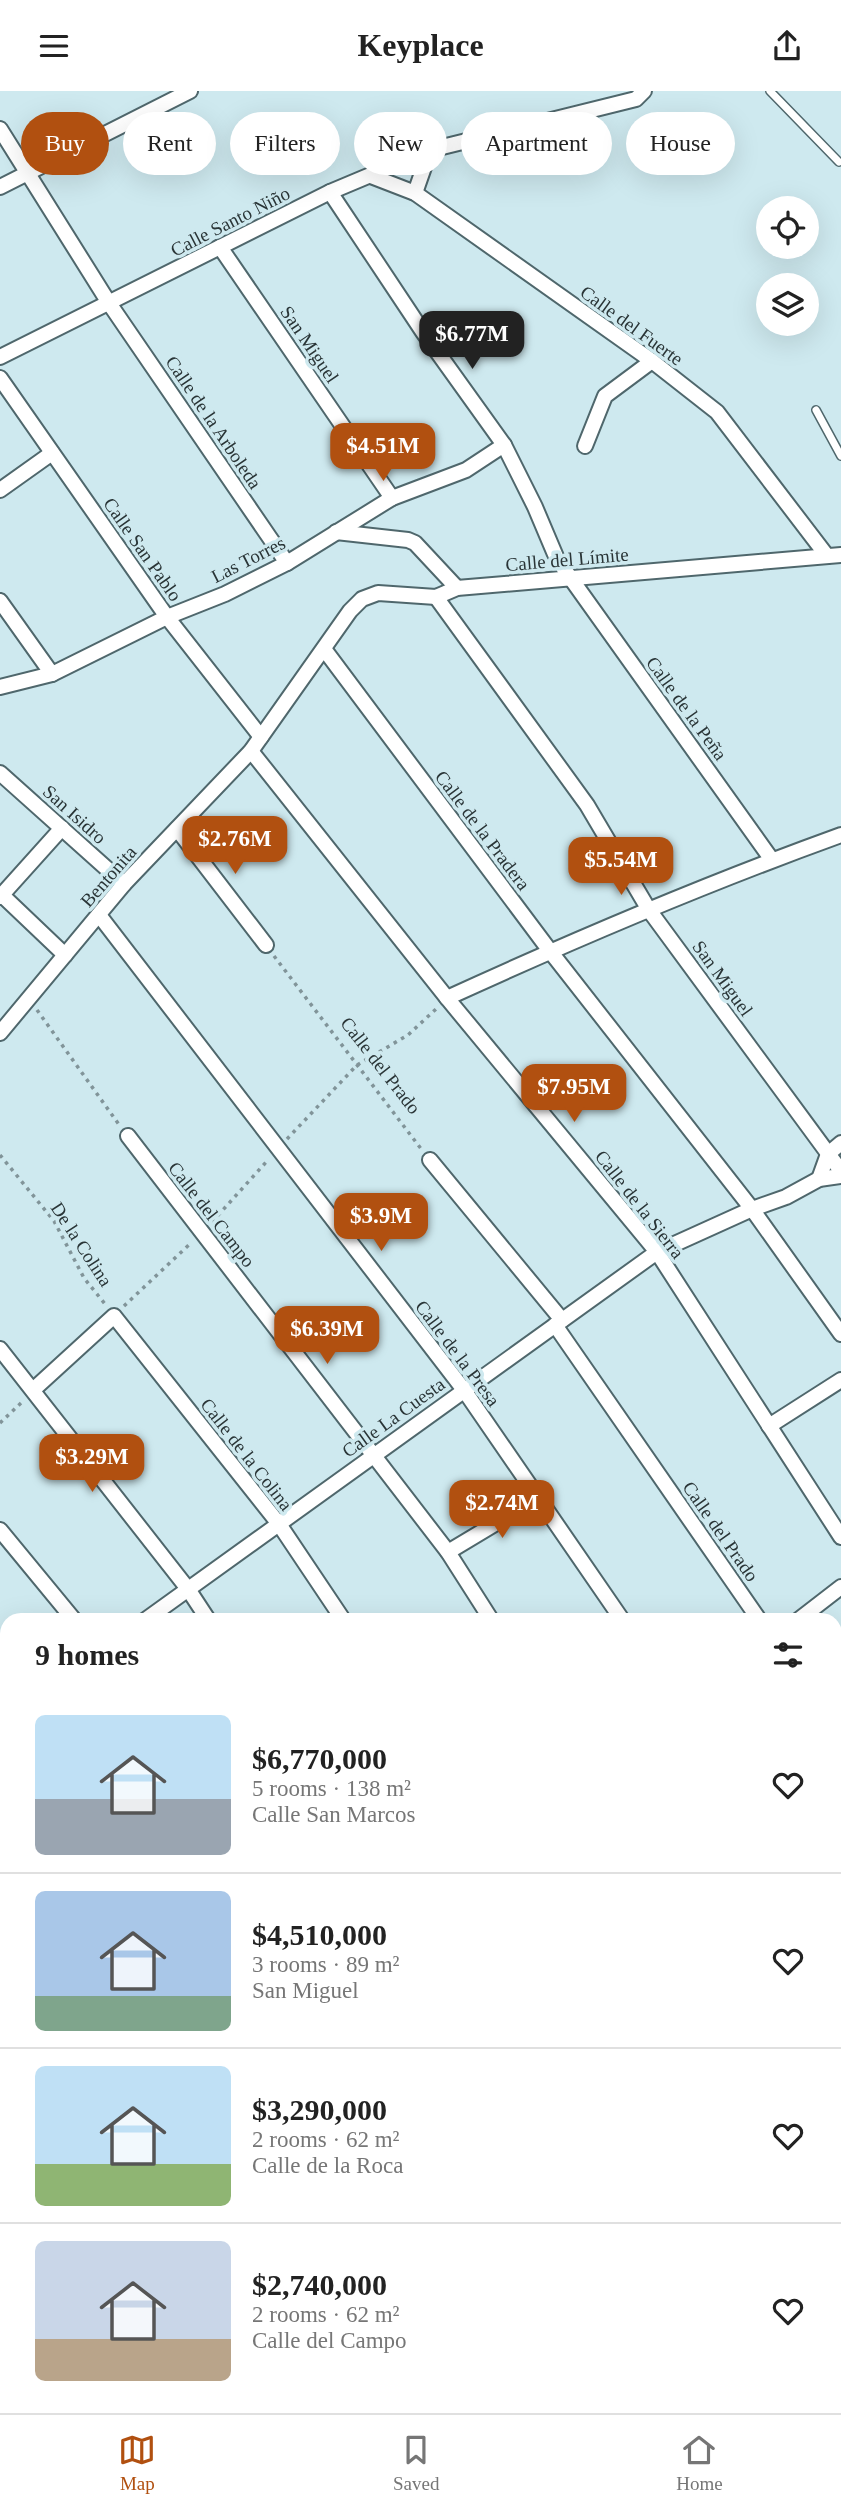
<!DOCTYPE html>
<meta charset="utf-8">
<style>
:root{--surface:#fff;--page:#f6f6f6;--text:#222;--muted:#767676;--line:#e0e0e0;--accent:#b15010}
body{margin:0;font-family:"Times New Roman",serif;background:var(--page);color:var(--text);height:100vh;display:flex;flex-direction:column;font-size:26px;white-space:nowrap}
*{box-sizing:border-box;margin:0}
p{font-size:23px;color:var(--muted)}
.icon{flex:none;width:38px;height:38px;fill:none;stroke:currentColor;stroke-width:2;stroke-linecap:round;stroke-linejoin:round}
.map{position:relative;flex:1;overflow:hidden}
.side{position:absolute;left:0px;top:1522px;width:842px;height:800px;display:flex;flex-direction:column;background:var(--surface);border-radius:21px 21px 0 0;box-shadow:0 7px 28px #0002}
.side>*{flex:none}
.hud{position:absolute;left:21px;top:21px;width:800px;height:63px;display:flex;gap:14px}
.buttons{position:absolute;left:756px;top:105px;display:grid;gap:14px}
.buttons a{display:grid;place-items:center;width:63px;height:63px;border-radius:50%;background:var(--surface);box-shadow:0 7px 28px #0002;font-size:35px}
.price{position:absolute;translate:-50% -60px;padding:0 16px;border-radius:14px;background:var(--accent);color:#fff;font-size:23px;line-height:46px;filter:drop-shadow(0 2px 4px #0008)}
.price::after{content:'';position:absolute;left:50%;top:42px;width:21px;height:16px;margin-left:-10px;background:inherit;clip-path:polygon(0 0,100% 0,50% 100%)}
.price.active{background:#222;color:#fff}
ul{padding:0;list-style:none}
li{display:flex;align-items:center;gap:21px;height:175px;padding:0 35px}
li+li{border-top:2px solid var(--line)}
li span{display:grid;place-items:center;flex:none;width:196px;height:140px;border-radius:10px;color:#555}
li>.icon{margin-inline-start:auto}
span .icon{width:84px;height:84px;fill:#fffc;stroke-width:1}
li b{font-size:30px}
h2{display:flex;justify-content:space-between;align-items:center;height:84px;padding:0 35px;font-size:30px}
.pill{padding:0 24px;border-radius:32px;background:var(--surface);box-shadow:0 7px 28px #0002;font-size:24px;line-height:63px}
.pill.active{background:var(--accent);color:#fff}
header{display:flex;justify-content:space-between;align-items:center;height:91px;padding:0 35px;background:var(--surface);font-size:32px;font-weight:600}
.menu{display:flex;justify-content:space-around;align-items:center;height:98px;border-top:2px solid var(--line);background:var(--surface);font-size:19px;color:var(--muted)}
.menu a{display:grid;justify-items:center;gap:4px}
.menu .active{color:var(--accent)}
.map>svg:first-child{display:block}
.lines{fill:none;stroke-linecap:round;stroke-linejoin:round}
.service-casing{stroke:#4f676c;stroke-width:10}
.minor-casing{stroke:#4f676c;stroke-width:18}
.path{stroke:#819499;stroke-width:3.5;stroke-dasharray:3.5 5;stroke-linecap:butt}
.service{stroke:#fff;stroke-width:7}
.minor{stroke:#fff;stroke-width:14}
.labels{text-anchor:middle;stroke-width:7;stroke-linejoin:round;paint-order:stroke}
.street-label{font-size:19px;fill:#2a3537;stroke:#cee9ef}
</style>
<header><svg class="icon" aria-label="menu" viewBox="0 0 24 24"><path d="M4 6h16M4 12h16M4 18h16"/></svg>Keyplace<svg class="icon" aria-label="share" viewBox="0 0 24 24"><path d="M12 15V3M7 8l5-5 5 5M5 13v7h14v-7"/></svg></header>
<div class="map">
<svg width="841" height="2322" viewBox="0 0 841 2322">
<rect width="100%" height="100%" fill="#cee9ef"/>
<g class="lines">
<defs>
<g id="service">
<polyline points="770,0 839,71"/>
<polyline points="816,319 841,365"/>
</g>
<g id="minor">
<polyline points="0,38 109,212 287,472"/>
<polyline points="371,85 415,102 652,270 717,321 827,465"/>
<polyline points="0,96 190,0"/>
<polyline points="330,101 423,241 504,354 535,416 557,468 772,769"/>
<polyline points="415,102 430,59"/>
<polyline points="220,156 392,407"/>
<polyline points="0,266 330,101 430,59 636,8 644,0"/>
<polyline points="0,287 167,526 261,646"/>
<polyline points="585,355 605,305 652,270"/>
<polyline points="0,399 52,362"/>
<polyline points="336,441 408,449 415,452 457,497"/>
<polyline points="436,506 587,714 649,819 841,1080"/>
<polyline points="0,510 52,583"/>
<polyline points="324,558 550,860 752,1118 841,1243"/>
<polyline points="0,596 52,583 167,526 225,503 287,472 392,407 466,379 504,354"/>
<polyline points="251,660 447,907 657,1161 841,1446"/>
<polyline points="0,682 124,793"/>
<polyline points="177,738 266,854"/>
<polyline points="2,804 65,864"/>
<polyline points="0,806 62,737"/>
<polyline points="99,824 464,1299 623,1530"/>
<path d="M447 907C576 848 708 792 841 744"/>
<polyline points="0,942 124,793 251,660 350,520 362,508 378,502 436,506 457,497 841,464"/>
<polyline points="128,1045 448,1461 492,1530"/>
<polyline points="430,1069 562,1229"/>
<polyline points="819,1088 828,1063 841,1052"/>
<polyline points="555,1234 760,1530"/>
<polyline points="0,1258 188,1498 209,1530"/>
<polyline points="33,1299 114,1225 279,1433 344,1530"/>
<polyline points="769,1335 841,1289"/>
<polyline points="0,1439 75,1530"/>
<polyline points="448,1461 538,1407"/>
<polyline points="144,1530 657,1161 752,1118 786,1106 819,1088 841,1085"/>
<polyline points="797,1530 841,1496"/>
<polyline points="0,1633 7,1628"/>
<polyline points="835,1638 841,1647"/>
<polyline points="0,1786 7,1796"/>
<polyline points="0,1834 7,1830"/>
<polyline points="835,1837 841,1846"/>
<polyline points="835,2001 839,2004 841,2002"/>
<polyline points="0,2006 7,2018"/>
<polyline points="0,2055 7,2052"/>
<polyline points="114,2315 120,2322"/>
<polyline points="357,2315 360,2322"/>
<polyline points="811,2315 816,2322"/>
<polyline points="7,2322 11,2315"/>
<polyline points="211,2322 219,2315"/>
<polyline points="427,2322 438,2315"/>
<polyline points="712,2322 722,2315"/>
</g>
</defs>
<!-- service casing -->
<use href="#service" class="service-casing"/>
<!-- minor casing -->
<use href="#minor" class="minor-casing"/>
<!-- path -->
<g class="path">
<polyline points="274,865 422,1059"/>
<polyline points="37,919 120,1035"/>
<polyline points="287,1048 357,974 408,944 436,918"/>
<polyline points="0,1064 54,1130 84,1187 105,1213"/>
<polyline points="212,1131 268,1069"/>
<polyline points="124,1215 192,1151"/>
<polyline points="0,1332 22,1311"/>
</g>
<!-- service -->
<use href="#service" class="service"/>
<!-- minor -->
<use href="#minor" class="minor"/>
</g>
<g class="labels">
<!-- street labels -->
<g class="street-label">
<text transform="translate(230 130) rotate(-27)" y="7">Calle Santo Niño</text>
<text transform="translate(632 234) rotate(36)" y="7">Calle del Fuerte</text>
<text transform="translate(310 253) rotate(56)" y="7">San Miguel</text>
<text transform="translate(214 331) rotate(56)" y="7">Calle de la Arboleda</text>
<text transform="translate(143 458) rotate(55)" y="7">Calle San Pablo</text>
<text transform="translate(248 468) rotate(-27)" y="7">Las Torres</text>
<text transform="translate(567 468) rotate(-5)" y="7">Calle del Límite</text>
<text transform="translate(687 617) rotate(54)" y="7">Calle de la Peña</text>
<text transform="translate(75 723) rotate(42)" y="7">San Isidro</text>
<text transform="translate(483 739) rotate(53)" y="7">Calle de la Pradera</text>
<text transform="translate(108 785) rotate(-49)" y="7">Bentonita</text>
<text transform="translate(723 887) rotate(54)" y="7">San Miguel</text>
<text transform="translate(381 974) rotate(52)" y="7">Calle del Prado</text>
<text transform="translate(640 1113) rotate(52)" y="7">Calle de la Sierra</text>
<text transform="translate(212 1123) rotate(52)" y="7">Calle del Campo</text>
<text transform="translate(82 1153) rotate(57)" y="7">De la Colina</text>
<text transform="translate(458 1262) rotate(53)" y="7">Calle de la Presa</text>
<text transform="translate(393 1326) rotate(-36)" y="7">Calle La Cuesta</text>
<text transform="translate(247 1363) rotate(52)" y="7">Calle de la Colina</text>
<text transform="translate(721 1440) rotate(55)" y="7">Calle del Prado</text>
</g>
</g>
</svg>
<div class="buttons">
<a><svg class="icon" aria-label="locate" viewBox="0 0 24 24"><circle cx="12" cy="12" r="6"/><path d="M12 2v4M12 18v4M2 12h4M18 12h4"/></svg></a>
<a><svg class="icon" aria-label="layers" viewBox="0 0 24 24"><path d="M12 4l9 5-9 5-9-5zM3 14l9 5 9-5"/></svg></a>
</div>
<b class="price active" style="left:472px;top:280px">$6.77M</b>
<b class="price" style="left:383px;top:392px">$4.51M</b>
<b class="price" style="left:235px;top:785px">$2.76M</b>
<b class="price" style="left:621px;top:806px">$5.54M</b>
<b class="price" style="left:574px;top:1033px">$7.95M</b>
<b class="price" style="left:381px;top:1162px">$3.9M</b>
<b class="price" style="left:327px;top:1275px">$6.39M</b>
<b class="price" style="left:92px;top:1403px">$3.29M</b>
<b class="price" style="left:502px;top:1449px">$2.74M</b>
<div class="hud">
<a class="pill active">Buy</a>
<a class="pill">Rent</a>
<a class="pill">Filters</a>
<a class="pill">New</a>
<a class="pill">Apartment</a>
<a class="pill">House</a>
</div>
<section class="side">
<h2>9 homes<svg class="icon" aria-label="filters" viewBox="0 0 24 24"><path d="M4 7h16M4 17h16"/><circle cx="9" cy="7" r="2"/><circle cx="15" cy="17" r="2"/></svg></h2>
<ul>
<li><span style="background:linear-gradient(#bfe0f5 60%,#9aa5b1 0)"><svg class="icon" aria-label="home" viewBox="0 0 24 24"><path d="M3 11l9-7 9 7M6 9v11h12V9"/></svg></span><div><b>$6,770,000</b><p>5 rooms · 138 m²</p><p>Calle San Marcos</p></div><svg class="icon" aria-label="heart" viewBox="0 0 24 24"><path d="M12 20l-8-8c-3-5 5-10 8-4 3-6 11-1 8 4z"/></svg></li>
<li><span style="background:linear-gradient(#a9c7e8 75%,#7fa58c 0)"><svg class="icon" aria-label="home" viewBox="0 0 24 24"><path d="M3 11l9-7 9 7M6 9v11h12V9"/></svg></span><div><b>$4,510,000</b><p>3 rooms · 89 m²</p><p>San Miguel</p></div><svg class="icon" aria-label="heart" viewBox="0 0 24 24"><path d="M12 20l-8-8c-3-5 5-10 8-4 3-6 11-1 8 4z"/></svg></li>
<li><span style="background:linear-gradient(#bfe0f5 70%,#8fb573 0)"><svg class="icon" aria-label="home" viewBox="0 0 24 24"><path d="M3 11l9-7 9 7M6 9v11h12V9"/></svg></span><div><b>$3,290,000</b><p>2 rooms · 62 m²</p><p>Calle de la Roca</p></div><svg class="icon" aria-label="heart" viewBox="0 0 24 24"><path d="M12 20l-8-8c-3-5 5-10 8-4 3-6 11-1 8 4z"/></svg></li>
<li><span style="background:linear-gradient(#c9d6e8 70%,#b9a48a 0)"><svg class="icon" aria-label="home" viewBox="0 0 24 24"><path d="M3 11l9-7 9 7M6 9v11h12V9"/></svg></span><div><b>$2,740,000</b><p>2 rooms · 62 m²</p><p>Calle del Campo</p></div><svg class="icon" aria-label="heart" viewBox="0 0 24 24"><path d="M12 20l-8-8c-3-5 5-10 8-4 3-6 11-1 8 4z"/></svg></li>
</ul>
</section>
</div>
<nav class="menu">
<a class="active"><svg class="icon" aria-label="map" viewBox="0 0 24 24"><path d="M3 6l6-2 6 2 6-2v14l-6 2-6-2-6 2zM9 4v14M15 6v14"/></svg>Map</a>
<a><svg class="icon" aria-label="saved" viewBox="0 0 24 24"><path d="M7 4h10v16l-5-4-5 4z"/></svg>Saved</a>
<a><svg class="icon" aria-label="home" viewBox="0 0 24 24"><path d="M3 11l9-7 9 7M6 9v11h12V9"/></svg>Home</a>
</nav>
